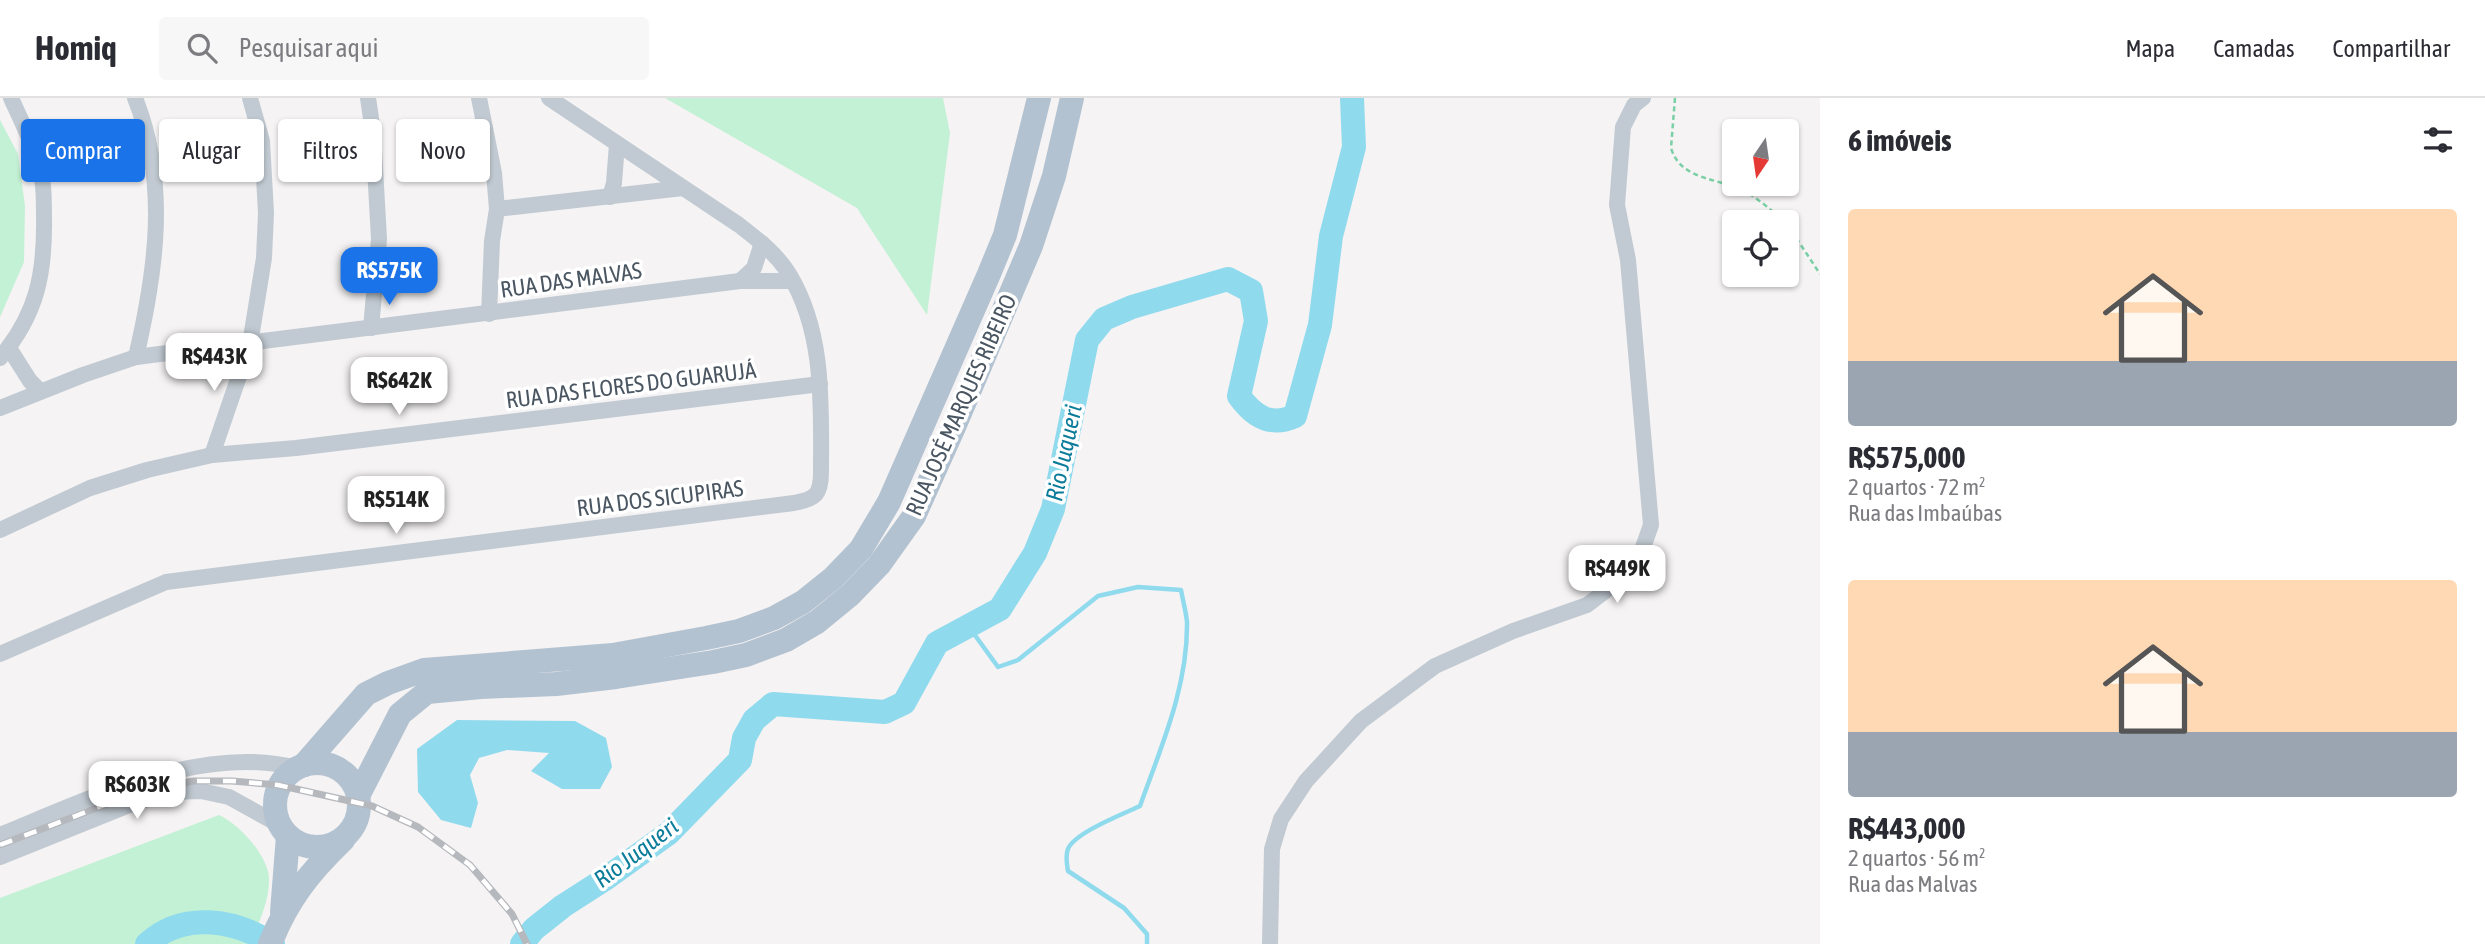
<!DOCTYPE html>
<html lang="pt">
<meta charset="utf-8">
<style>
:root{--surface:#fff;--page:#f7f7f7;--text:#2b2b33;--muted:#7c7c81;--line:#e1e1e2;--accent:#1a73e8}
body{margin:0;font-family:"Asap Condensed",sans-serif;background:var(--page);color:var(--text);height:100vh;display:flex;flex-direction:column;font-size:26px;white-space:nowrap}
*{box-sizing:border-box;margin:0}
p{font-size:23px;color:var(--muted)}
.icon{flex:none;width:38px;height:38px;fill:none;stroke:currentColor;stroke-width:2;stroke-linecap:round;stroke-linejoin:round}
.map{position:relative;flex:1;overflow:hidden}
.details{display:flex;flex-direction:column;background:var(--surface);width:665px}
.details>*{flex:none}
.guide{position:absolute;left:21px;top:21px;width:665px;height:63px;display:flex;gap:14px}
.needle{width:46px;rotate:193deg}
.tools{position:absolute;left:1722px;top:21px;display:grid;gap:14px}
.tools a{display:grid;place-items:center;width:77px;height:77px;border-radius:7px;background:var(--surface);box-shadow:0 2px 5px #0004;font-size:35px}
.price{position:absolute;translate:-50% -60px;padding:0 16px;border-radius:14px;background:#fff;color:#222;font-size:23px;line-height:46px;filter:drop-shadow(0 2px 4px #0008)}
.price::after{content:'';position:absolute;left:50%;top:42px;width:21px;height:16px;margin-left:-10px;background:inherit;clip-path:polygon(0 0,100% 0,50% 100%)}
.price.selected{background:var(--accent);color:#fff}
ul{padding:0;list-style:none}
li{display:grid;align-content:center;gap:14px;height:371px;padding:0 28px}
li span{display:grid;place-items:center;height:217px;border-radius:7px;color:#555}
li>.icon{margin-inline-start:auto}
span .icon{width:126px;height:126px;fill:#fffc;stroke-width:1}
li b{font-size:30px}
h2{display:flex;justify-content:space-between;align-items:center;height:84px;padding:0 28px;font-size:30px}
.chip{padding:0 24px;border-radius:7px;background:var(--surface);box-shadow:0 2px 5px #0004;font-size:24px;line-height:63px}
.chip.selected{background:var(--accent);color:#fff}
header{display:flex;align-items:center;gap:42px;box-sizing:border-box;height:98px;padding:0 35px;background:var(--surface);border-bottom:2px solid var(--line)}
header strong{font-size:33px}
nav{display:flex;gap:38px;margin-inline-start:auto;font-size:24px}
.search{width:490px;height:63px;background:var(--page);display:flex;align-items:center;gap:18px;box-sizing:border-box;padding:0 24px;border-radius:7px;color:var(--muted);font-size:26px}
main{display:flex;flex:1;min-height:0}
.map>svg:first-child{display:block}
.green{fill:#c3f1d5}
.water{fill:#90daee}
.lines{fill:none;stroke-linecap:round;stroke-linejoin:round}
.stream{stroke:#90daee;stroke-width:4.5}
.river{stroke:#90daee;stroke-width:24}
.path{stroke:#7ad0a6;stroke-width:2.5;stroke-dasharray:5 3.5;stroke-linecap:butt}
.minor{stroke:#c1cad2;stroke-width:16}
.primary{stroke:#b3c2d1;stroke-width:24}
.rail-casing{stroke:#b5b8bd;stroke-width:7}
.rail{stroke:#fff;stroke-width:4.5;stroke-dasharray:13;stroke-linecap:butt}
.labels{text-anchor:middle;stroke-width:7;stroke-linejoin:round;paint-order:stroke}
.street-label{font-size:23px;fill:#4a5661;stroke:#fff}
.water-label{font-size:24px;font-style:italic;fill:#0c7c9b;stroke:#fff}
</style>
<header>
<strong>Homiq</strong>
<div class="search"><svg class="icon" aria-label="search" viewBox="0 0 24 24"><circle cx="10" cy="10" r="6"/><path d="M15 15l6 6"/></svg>Pesquisar aqui</div>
<nav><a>Mapa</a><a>Camadas</a><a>Compartilhar</a></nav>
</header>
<main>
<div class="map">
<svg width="1820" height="846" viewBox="0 0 1820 846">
<rect width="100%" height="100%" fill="#f5f3f3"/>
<!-- green -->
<g class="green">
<polygon points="665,0 943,0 950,35 927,217 857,110"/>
<polygon points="0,22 18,56 25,108 24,164 0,219"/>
<path d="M219 717C239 726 270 759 269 783 269 804 258 826 251 846H0V800Z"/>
</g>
<!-- water -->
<polygon class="water" points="457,622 575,623 606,640 612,669 600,691 562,691 531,673 549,655 507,652 479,660 470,677 478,705 471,730 441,722 418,694 417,651"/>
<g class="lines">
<!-- stream -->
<path class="stream" d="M969 529 998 569 1018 562 1098 498 1138 489 1181 492C1183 503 1186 514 1187 524 1188 589 1161 649 1140 708 1123 716 1074 735 1068 751 1065 758 1067 766 1068 773L1124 810 1147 836V846"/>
<!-- river -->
<g class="river">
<path d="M147 846C183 813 234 821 273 846"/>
<path d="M522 846 534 831 563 808 605 781 669 735 740 662 744 640 754 622 773 606 885 614 904 605 937 545 1000 511 1035 455 1053 411 1087 242 1104 221 1132 209 1228 181 1251 193 1256 223 1239 298C1254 319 1271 329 1295 318L1320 227 1331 138 1354 49 1352 0"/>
</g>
<!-- path -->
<g class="path">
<path d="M1675 0 1671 50C1680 81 1715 80 1740 91 1756 98 1772 113 1785 124"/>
<polyline points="1787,126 1820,176"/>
</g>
<!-- minor -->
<g class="minor">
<path d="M135 0C169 85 156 173 136 259"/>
<polyline points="368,0 373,34 379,141 371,230"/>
<polyline points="479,0 494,75 497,111 492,143 489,216"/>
<polyline points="610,99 614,85 617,46"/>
<polyline points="497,111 683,90"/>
<polyline points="740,183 754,170 762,145"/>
<polyline points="9,250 30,283 40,293"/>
<path d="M0 260C37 216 45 176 44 119 44 99 44 79 37 60 30 40 20 20 11 0"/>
<polyline points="0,310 83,277 136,259 740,183 792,183"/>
<polyline points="212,357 250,246 264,160 266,115 262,43 250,0"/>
<polyline points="0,432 90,390 147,372 212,357 296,350 820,286"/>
<path d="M0 556 166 484 794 405C816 401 821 396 821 374 821 307 825 235 789 176 777 156 757 141 739 127L549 0"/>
<path d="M0 737C86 702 202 645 296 670"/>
<polyline points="0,759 134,705 169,694 201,693 229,699 278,726"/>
<polyline points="1270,846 1272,751 1281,721 1306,683 1361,623 1435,568 1513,533 1587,507 1604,494 1626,474 1641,455 1651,427 1628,162 1617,107 1623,29 1634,7 1643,0"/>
</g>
<!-- primary -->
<g class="primary">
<circle cx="317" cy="707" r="42"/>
<polyline points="304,667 366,596 388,585 424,572 613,557 706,540 739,533 774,520 803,504 833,480 861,451 889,404 989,176 1005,137 1039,0"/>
<polyline points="359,696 400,616 427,594 481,589 556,586 616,579 713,564 746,557 786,542 817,524 850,497 879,467 914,418 954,329 1031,148 1054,78 1072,0"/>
<polyline points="282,814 288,738"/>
<path d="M270 846C288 801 309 775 343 742"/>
</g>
<defs>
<polyline id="rail" points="0,747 146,691 194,683 232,683 278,687 372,708 418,729 470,767 512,816 527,846"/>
</defs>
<!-- rail casing -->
<use href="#rail" class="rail-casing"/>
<!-- rail -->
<use href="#rail" class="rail"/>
</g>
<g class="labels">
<!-- street labels -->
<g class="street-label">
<text transform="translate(571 182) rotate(-8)" y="8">RUA DAS MALVAS</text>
<text transform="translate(631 287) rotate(-7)" y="8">RUA DAS FLORES DO GUARUJÁ</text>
<text transform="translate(961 307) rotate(-66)" y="8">RUA JOSÉ MARQUES RIBEIRO</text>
<text transform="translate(660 400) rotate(-7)" y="8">RUA DOS SICUPIRAS</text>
</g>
<!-- water labels -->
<g class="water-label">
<text transform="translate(1064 355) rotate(-78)" y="8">Rio Juqueri</text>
<text transform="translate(636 755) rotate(-37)" y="8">Rio Juqueri</text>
</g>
</g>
</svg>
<div class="tools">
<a><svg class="needle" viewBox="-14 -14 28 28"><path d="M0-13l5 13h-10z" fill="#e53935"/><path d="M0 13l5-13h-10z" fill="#7c7c81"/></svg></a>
<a><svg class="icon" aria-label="locate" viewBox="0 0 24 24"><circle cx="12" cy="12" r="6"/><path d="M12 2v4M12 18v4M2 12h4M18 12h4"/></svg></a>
</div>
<b class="price selected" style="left:389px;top:209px">R$575K</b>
<b class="price" style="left:214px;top:295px">R$443K</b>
<b class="price" style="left:399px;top:319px">R$642K</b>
<b class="price" style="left:396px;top:438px">R$514K</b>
<b class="price" style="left:1617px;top:507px">R$449K</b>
<b class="price" style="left:137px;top:723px">R$603K</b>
<div class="guide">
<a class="chip selected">Comprar</a>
<a class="chip">Alugar</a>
<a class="chip">Filtros</a>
<a class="chip">Novo</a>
</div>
</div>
<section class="details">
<h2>6 imóveis<svg class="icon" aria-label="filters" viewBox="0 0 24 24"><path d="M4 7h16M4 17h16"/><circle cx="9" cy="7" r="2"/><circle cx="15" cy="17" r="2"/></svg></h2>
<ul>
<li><span style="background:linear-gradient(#ffd9b3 70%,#9aa5b1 0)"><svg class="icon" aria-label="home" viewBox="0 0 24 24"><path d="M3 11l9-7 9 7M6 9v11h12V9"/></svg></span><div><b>R$575,000</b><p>2 quartos · 72 m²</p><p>Rua das Imbaúbas</p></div></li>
<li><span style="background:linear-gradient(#ffd9b3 70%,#9aa5b1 0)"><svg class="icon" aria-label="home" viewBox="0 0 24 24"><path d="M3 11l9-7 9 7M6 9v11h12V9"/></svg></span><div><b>R$443,000</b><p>2 quartos · 56 m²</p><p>Rua das Malvas</p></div></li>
</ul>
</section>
</main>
